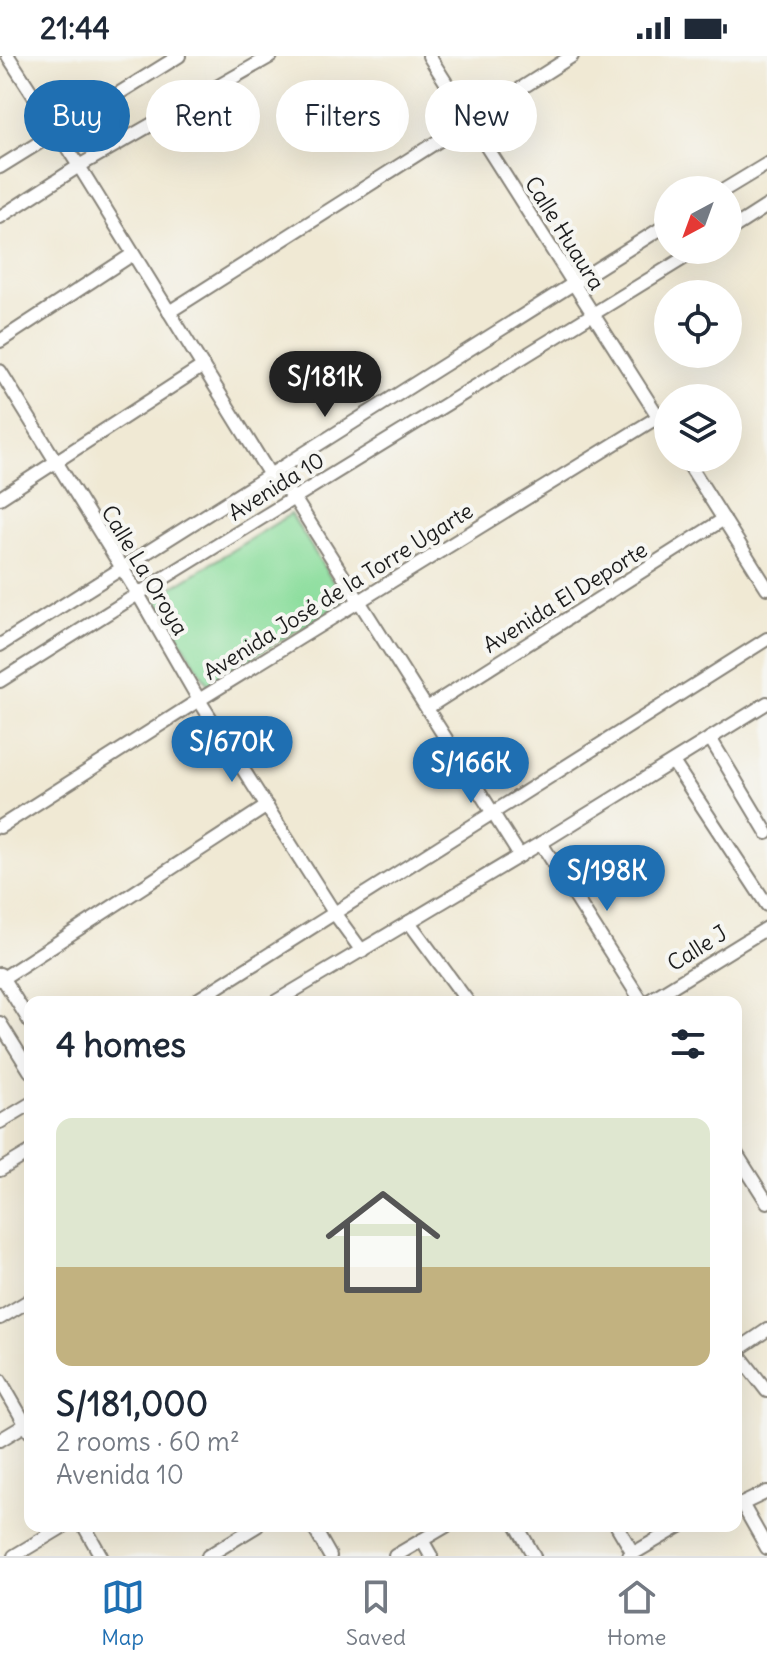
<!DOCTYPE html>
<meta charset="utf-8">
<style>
:root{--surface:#fff;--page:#f6f6f7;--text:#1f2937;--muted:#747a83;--line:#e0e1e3;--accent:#1f6fb2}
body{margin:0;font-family:Delius,sans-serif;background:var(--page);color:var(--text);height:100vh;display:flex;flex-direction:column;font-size:30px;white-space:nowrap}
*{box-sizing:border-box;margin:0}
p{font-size:26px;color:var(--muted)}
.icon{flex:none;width:44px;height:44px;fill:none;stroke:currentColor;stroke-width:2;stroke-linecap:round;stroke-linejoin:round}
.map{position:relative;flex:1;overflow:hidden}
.drawer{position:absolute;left:24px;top:940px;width:718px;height:536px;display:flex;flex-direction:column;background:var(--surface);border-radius:16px;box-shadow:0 8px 32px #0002}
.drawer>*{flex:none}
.guide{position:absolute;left:24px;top:24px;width:720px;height:72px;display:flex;gap:16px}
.needle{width:52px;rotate:221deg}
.controls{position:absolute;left:654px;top:120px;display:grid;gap:16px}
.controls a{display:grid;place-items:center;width:88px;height:88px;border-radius:50%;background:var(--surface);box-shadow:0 8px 32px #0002;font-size:40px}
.price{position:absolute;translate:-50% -68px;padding:0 18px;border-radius:28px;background:var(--accent);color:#fff;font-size:26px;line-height:52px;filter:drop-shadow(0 2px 4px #0008)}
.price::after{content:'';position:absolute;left:50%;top:48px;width:24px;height:18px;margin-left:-12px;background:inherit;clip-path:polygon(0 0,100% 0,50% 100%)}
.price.on{background:#222;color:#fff}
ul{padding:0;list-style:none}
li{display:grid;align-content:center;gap:16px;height:424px;padding:0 32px}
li+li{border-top:2px solid var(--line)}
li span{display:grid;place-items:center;height:248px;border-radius:16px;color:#555}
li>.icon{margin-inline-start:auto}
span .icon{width:144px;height:144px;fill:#fffc;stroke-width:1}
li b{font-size:34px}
h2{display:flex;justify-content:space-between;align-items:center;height:96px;padding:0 32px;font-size:34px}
.tag{padding:0 28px;border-radius:36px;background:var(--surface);box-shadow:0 8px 32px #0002;font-size:28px;line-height:72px}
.tag.on{background:var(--accent);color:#fff}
.status{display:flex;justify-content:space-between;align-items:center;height:56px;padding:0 40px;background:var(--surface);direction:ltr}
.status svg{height:22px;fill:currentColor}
.tab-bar{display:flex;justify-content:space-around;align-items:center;height:112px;border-top:2px solid var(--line);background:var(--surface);font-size:22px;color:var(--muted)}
.tab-bar a{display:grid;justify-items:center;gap:4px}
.tab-bar .on{color:var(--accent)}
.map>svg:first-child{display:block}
.park{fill:#8dde9e;stroke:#547d5d;stroke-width:2}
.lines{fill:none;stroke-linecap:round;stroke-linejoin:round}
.street-casing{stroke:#868278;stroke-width:16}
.street{stroke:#fff;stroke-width:12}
.labels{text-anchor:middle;stroke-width:8;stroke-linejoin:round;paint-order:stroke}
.street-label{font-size:22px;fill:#1c1c1c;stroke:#f6f6f2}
</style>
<div class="status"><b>21:44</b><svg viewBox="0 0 49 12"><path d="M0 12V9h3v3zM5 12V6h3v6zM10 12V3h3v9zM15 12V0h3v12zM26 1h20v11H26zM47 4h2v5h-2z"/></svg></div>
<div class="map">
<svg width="767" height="1500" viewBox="0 0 767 1500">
<rect width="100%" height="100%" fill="#f6f6f2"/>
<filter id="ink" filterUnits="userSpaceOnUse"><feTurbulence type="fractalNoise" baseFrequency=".0125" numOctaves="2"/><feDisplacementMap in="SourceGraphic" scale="16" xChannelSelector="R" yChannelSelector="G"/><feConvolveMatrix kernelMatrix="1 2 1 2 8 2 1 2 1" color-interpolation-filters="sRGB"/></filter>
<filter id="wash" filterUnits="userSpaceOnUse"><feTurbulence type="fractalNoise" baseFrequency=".006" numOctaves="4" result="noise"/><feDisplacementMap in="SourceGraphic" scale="32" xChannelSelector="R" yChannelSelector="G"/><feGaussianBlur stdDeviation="1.8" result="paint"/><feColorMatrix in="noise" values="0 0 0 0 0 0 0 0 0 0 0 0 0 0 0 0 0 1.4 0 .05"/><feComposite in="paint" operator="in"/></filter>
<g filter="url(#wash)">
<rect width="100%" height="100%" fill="#f0e9d4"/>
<!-- park -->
<polygon class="park" points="291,458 345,545 208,629 155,542"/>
</g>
<g filter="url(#ink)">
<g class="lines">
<defs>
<g id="street">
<polyline points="8,0 79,110 270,419 294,442 520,800"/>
<polyline points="429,0 668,376"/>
<polyline points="0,111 179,0"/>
<polyline points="724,134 767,108"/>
<polyline points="0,161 79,110 271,0"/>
<polyline points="728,175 767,150"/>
<polyline points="169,256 572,0"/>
<polyline points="0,285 133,198"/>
<polyline points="0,315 138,538 199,644 335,858 362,895"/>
<polyline points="685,402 767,532"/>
<polyline points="0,442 203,310"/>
<polyline points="0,589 668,168"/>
<polyline points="0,625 138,538 697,194"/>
<polyline points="427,652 724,463"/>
<polyline points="710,682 767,777"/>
<polyline points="673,706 767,849"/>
<polyline points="0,771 199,644 658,361"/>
<polyline points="541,787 642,946"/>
<polyline points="409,866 468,946"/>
<polyline points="0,918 30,966"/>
<polyline points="0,924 267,750"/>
<polyline points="194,946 767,583"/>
<polyline points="275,946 541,787 767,647"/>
<polyline points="647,946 767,872"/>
<polyline points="0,967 30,1015"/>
<polyline points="0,1066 30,1048"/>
<polyline points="736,1097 767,1146"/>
<polyline points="0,1114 30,1096"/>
<polyline points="0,1262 30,1244"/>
<polyline points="736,1295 767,1335"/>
<polyline points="736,1295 767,1274"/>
<polyline points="0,1324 30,1376"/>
<polyline points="0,1384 30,1366"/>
<polyline points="736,1448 742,1448 767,1436"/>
<polyline points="742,1448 767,1492"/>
<polyline points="84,1470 101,1500"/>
<polyline points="313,1470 330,1500"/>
<polyline points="517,1470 534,1500"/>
<polyline points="617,1470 633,1497"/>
<polyline points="422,1484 431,1500"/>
<polyline points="14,1500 64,1470"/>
<polyline points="208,1500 257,1470"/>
<polyline points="395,1500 446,1470"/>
<polyline points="629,1500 680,1470"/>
</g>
</defs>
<!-- street casing -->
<use href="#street" class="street-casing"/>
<!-- street -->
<use href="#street" class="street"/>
</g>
</g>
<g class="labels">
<!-- street labels -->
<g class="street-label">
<text transform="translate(565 177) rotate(58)" y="8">Calle Huaura</text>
<text transform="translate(276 430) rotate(-32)" y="8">Avenida 10</text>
<text transform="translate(145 514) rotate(59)" y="8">Calle La Oroya</text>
<text transform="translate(338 535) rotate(-32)" y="8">Avenida José de la Torre Ugarte</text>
<text transform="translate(565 541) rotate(-32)" y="8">Avenida El Deporte</text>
<text transform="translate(697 892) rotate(-32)" y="8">Calle J</text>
</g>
</g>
</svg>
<div class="controls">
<a><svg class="needle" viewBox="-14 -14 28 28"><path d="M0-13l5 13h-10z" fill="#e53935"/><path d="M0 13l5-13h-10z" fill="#747a83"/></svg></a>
<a><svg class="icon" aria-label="locate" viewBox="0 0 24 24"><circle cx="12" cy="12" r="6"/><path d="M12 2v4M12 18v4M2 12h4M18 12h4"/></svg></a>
<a><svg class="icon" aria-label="layers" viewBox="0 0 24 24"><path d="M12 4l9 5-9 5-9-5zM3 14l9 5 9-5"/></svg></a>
</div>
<b class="price on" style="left:325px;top:363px">S/181K</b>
<b class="price" style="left:232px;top:728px">S/670K</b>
<b class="price" style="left:471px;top:749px">S/166K</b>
<b class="price" style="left:607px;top:857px">S/198K</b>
<div class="guide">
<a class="tag on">Buy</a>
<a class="tag">Rent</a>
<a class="tag">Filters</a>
<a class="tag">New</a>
</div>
<section class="drawer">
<h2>4 homes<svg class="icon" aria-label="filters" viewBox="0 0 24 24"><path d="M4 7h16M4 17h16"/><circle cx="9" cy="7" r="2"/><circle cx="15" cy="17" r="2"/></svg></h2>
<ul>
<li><span style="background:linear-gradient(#dfe7d0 60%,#c2b280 0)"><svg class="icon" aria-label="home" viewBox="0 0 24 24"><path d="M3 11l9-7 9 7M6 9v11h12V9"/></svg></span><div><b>S/181,000</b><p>2 rooms · 60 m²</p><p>Avenida 10</p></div></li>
</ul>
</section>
</div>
<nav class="tab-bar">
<a class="on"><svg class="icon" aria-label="map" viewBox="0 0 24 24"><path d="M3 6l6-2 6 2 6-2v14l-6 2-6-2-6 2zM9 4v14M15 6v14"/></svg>Map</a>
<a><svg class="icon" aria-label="saved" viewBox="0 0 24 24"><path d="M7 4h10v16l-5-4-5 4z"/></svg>Saved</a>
<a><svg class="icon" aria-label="home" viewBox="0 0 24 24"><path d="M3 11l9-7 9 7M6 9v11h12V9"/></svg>Home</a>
</nav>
